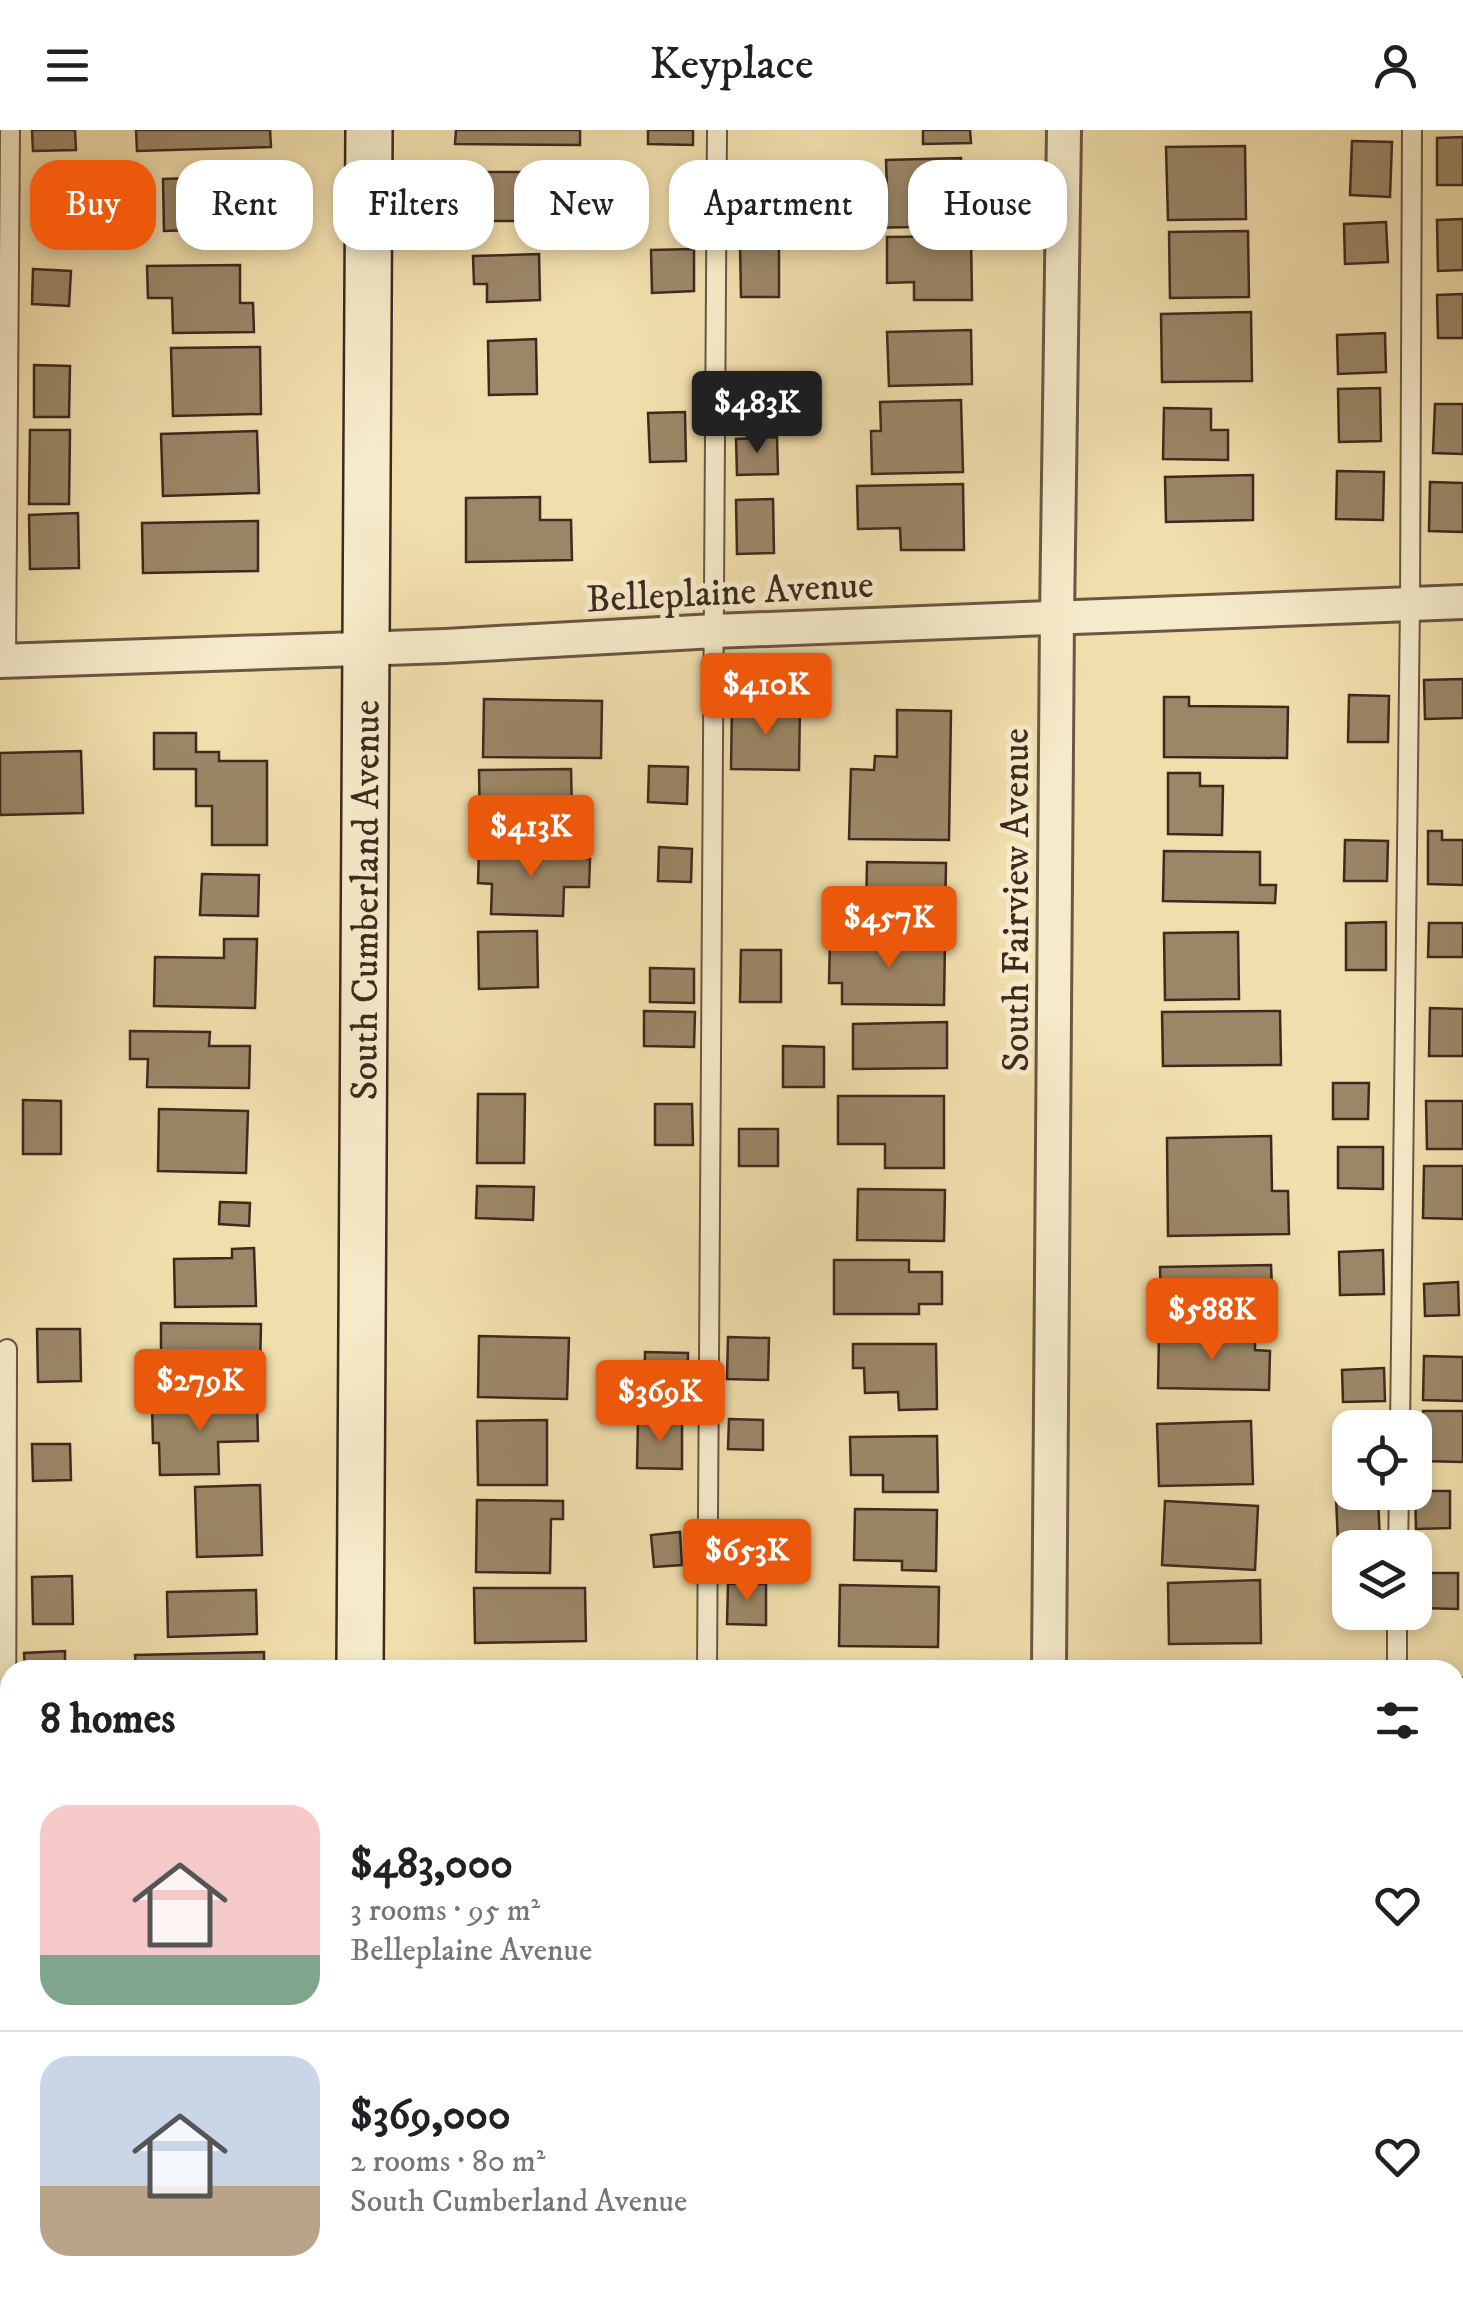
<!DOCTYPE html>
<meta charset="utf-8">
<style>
:root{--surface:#fff;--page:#f2f2f2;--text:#202124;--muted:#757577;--line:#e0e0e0;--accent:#ea580c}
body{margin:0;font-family:"IM FELL DW Pica",serif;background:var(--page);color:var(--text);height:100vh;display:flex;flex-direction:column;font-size:38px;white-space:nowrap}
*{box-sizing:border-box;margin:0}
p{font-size:32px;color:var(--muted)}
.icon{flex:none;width:55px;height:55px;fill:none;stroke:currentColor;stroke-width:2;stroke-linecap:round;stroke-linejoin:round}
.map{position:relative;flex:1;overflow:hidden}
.sheet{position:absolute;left:0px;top:1530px;width:1465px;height:642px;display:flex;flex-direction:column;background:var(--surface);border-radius:30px 30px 0 0;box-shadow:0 5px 15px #0003}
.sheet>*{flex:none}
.guide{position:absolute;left:30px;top:30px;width:1405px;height:90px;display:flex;gap:20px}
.buttons{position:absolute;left:1332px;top:1280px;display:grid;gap:20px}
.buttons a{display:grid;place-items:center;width:100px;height:100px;border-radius:20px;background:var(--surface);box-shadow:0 5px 15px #0003;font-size:50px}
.price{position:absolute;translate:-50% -85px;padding:0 22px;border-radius:10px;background:var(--accent);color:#fff;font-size:32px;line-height:65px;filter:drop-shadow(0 2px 5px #0008)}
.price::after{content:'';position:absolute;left:50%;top:60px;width:30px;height:22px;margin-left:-15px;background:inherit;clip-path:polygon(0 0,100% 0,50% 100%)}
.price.current{background:#222;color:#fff}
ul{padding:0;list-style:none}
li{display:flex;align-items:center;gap:30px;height:250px;padding:0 40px}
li+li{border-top:2px solid var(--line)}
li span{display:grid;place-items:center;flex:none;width:280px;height:200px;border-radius:30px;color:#555}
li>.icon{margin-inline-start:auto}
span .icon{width:120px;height:120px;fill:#fffc;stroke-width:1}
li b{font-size:42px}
h2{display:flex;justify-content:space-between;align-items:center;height:120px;padding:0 40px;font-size:42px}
.pill{padding:0 35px;border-radius:30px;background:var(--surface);box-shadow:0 5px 15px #0003;font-size:35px;line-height:90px}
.pill.current{background:var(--accent);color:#fff}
header{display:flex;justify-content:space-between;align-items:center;height:130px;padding:0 40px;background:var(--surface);font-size:45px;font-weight:600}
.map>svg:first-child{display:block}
.building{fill:#9b8768;stroke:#3f291f;stroke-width:2.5}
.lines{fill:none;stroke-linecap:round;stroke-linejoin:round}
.lane-casing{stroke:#6b5642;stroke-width:22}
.street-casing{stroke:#6b5642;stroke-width:38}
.secondary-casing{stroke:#3f291f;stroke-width:50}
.lane{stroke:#f5eac9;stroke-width:18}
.street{stroke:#f5eac9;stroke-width:32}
.secondary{stroke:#f5eac9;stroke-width:45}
.labels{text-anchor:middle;stroke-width:10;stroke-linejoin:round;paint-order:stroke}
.street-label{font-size:38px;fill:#3f291f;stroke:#f5eac9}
</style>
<header><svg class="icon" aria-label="menu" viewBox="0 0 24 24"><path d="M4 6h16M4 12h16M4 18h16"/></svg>Keyplace<svg class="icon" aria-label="person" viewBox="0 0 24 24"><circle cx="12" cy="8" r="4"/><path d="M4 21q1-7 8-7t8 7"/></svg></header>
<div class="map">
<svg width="1463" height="2171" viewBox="0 0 1463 2171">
<rect width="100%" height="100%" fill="#f0deac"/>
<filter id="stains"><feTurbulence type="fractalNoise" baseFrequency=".002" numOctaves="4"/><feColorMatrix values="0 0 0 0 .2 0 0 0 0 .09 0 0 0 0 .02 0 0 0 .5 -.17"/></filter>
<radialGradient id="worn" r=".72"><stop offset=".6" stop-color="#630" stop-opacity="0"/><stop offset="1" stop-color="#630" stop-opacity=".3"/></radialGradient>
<!-- building -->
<g class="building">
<polygon points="32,0 75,0 76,20 33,21"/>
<polygon points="136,0 270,0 271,17 137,21"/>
<polygon points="456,0 580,0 580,15 455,14"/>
<polygon points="648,0 693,0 693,15 648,14"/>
<polygon points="923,0 970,0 971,13 923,14"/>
<polygon points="1463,7 1463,55 1437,55 1437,8"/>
<polygon points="1352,11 1392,12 1390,67 1350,65"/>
<polygon points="1245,16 1246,89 1168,90 1166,17"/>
<polygon points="961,28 963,96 866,98 866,60 887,60 886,30"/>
<polygon points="466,42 570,42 570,108 528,109 527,91 467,91"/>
<polygon points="260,46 262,98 164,101 163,49"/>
<polygon points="66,56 67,93 34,94 33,58"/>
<polygon points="775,56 776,106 735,107 733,58"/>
<polygon points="1463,89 1463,140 1438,141 1437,90"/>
<polygon points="1386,92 1388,132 1345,134 1344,94"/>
<polygon points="1248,101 1249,167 1170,168 1169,102"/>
<polygon points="971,106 972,170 914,170 914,152 887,153 887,107"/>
<polygon points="740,115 779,115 779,167 741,167"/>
<polygon points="694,119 694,161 652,163 651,120"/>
<polygon points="539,124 540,170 487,172 487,154 474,154 473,126"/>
<polygon points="240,135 240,173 253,173 254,202 173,203 172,168 148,168 147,136"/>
<polygon points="33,139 71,141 69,176 32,174"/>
<polygon points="1463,164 1463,208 1438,208 1437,165"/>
<polygon points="1251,182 1252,251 1162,252 1161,184"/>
<polygon points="971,200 972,254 889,256 887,202"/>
<polygon points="1385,203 1386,242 1338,244 1337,205"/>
<polygon points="536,209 537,264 489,265 488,211"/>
<polygon points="260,217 261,284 173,286 171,218"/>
<polygon points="34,235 70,236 69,287 34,287"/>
<polygon points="1380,258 1381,311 1339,312 1338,259"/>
<polygon points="961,270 963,342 872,344 871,301 881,301 880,272"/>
<polygon points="1435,274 1463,274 1463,324 1433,323"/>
<polygon points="1164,278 1211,279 1211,300 1228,300 1228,330 1163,329"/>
<polygon points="685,282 686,331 650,332 648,283"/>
<polygon points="30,300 70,300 69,374 29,374"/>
<polygon points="257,301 259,363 163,366 161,304"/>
<polygon points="777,307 778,344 737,345 736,309"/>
<polygon points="1337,341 1384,342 1383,390 1336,389"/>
<polygon points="1253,345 1253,390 1166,392 1165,347"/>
<polygon points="1430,352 1463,353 1463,402 1429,401"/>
<polygon points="963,354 964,420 901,420 900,398 858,399 857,356"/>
<polygon points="540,367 540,390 571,390 572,430 466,432 466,368"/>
<polygon points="773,369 774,423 737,424 736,370"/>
<polygon points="78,383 79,438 30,439 29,385"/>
<polygon points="258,391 258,441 143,443 142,393"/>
<polygon points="1463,549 1463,588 1425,589 1424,550"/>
<polygon points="1349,565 1389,566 1388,612 1348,612"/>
<polygon points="1164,567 1189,567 1189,576 1288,577 1287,628 1164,627"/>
<polygon points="484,569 602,571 601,628 483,627"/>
<polygon points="732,575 800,576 799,640 731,639"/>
<polygon points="897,580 951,581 949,710 849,709 851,639 874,640 875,626 897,627"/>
<polygon points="154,603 196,603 196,622 219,622 219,631 267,631 267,715 212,715 212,676 196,676 196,639 154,639"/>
<polygon points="81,621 83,683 0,685 0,623"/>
<polygon points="649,636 688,637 687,674 648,672"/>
<polygon points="571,639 572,681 551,681 551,700 480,701 479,640"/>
<polygon points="1168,643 1200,643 1200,656 1223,656 1222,705 1168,704"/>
<polygon points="1428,701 1442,701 1442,710 1463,710 1463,755 1428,754"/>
<polygon points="1345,710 1388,711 1387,751 1344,751"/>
<polygon points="659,717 692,719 691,752 658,751"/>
<polygon points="479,719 566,722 566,728 590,729 589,757 564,757 563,786 491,784 492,754 478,753"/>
<polygon points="1164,721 1260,722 1260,755 1276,755 1275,773 1163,771"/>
<polygon points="867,732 946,733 945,793 866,792"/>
<polygon points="202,744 259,745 258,786 200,785"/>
<polygon points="1386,792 1386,840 1346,840 1346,793"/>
<polygon points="1429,793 1463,793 1463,827 1428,827"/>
<polygon points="537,801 538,857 479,859 478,802"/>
<polygon points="1238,802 1239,869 1165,870 1164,803"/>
<polygon points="224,809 257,809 255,878 154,876 155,827 224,828"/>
<polygon points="830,809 945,811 944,875 842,874 842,853 829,853"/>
<polygon points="741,820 781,820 781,872 740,872"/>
<polygon points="650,838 694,839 694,873 650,872"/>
<polygon points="1430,878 1463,879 1463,926 1429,926"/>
<polygon points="644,881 695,882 694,917 644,916"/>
<polygon points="1280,881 1281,935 1163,936 1162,882"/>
<polygon points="947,892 947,938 853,939 853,894"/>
<polygon points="130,901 210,902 209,916 250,916 249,958 147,957 148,929 130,929"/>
<polygon points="783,916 824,917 824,957 783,957"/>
<polygon points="1333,953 1369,953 1368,989 1333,989"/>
<polygon points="478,964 525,964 524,1033 477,1033"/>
<polygon points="838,966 944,966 944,1038 885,1038 885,1014 838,1014"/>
<polygon points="23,970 61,971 61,1024 23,1024"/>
<polygon points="1426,971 1463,971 1463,1019 1427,1019"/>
<polygon points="655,974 692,974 693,1015 655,1015"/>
<polygon points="159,979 248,981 246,1043 158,1041"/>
<rect x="739" y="999" width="39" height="37"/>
<polygon points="1271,1006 1272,1061 1288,1061 1289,1104 1168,1106 1167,1008"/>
<polygon points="1338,1017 1383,1017 1383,1059 1338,1058"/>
<polygon points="1424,1036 1463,1036 1463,1089 1423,1088"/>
<polygon points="477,1056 534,1057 533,1090 476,1088"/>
<polygon points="858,1059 945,1060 944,1111 857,1110"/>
<polygon points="220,1072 250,1073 249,1096 219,1094"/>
<polygon points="254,1118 256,1176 175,1177 174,1129 232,1128 232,1119"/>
<polygon points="1383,1120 1384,1164 1340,1165 1339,1122"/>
<polygon points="834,1130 909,1130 909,1142 942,1142 942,1174 919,1174 919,1184 834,1184"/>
<polygon points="1271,1135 1273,1183 1161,1186 1160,1137"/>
<polygon points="1458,1152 1459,1185 1425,1186 1424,1154"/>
<polygon points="161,1193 261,1194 260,1238 161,1237"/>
<polygon points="37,1199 80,1199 81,1251 38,1252"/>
<polygon points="1159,1205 1255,1206 1255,1220 1270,1221 1269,1260 1158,1258"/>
<polygon points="479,1206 569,1208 567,1269 478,1267"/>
<polygon points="728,1207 769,1208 768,1250 727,1249"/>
<polygon points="853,1214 936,1214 937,1279 899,1280 898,1262 865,1263 864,1238 853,1238"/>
<polygon points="645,1222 688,1223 687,1275 644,1274"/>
<polygon points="1424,1226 1463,1227 1463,1271 1423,1270"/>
<polygon points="1384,1238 1385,1271 1343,1272 1342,1240"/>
<polygon points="257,1272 258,1311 218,1312 219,1344 160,1345 159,1313 153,1313 152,1275"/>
<polygon points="1423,1281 1463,1281 1463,1332 1422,1331"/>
<polygon points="1379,1287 1379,1298 1350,1298 1350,1340 1342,1340 1341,1288"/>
<polygon points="729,1289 763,1290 763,1320 728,1319"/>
<polygon points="547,1290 547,1355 478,1355 477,1291"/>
<polygon points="638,1291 682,1291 682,1339 637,1338"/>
<polygon points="1251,1291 1253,1354 1159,1356 1157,1294"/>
<polygon points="937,1306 938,1362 883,1362 883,1345 851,1345 850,1307"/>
<polygon points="32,1314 70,1314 71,1350 33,1351"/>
<polygon points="260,1355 262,1425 197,1427 195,1357"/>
<polygon points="1415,1361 1450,1361 1450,1398 1416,1399"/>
<polygon points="1378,1367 1380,1412 1338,1413 1336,1368"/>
<polygon points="477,1370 563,1371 563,1389 551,1389 550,1443 476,1442"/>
<polygon points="1165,1371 1258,1376 1255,1440 1162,1435"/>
<polygon points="855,1379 937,1380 936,1441 902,1440 902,1431 854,1430"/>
<polygon points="680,1402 682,1435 654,1437 651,1405"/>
<polygon points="1420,1443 1458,1443 1458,1479 1419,1478"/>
<polygon points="72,1446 73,1494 33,1494 32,1447"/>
<polygon points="1260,1450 1261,1513 1169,1514 1168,1453"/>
<polygon points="1342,1452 1350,1452 1350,1482 1380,1482 1380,1493 1340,1492"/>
<polygon points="728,1454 766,1454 766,1495 727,1494"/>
<polygon points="840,1455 939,1457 938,1517 839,1516"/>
<polygon points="474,1458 585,1458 586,1511 475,1513"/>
<polygon points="256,1460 257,1504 168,1507 167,1462"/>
<polygon points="65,1521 65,1540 25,1540 24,1523"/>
<polygon points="264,1522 264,1540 136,1540 135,1525"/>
<rect x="480" y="2162" width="102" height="9"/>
<polygon points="811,2162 929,2162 929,2171 810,2171"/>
</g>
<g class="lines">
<defs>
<g id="lane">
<polyline points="6,530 10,0"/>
<polyline points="1400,1298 1410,474 1412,0"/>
<polyline points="1398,1418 1399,1362"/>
<polyline points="707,1540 717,0"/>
<polyline points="1397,1540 1397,1482"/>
<polyline points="5,2119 7,1219"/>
<polyline points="1397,2162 1397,2171"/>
<polyline points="703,2171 703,2162"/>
</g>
<g id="street">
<polyline points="0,531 445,516 715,501 1463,472"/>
<polyline points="1049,1540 1057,487 1064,0"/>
<polyline points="1455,1566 1463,1565"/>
<polyline points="0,2119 10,2119"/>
<polyline points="1048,2171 1048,2162"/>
</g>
<g id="secondary">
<path id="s1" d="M360 1540 369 0"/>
<polyline points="356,2171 356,2162"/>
</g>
</defs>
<!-- lane casing -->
<use href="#lane" class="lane-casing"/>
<!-- street casing -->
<use href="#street" class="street-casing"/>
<!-- secondary casing -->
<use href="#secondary" class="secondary-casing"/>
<!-- lane -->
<use href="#lane" class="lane"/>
<!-- street -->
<use href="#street" class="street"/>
<!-- secondary -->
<use href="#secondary" class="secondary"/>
</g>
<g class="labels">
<!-- street labels -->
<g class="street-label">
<text transform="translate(730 461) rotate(-3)" y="13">Belleplaine Avenue</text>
<text dy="13" stroke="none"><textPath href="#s1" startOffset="770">South Cumberland Avenue</textPath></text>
<text transform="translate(1015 770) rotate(-90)" y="13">South Fairview Avenue</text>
</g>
</g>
<rect width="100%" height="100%" filter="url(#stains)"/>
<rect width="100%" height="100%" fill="url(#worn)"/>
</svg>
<div class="buttons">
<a><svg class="icon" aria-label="locate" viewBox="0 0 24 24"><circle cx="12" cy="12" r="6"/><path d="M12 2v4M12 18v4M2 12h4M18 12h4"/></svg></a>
<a><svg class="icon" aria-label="layers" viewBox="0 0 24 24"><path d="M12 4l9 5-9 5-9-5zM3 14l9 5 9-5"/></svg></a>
</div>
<b class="price current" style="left:757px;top:326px">$483K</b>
<b class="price" style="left:766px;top:608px">$410K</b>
<b class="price" style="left:531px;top:750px">$413K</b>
<b class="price" style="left:889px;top:841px">$457K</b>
<b class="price" style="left:1212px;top:1233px">$588K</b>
<b class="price" style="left:200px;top:1304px">$279K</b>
<b class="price" style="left:660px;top:1315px">$369K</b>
<b class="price" style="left:747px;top:1474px">$653K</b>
<div class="guide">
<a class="pill current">Buy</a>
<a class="pill">Rent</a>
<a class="pill">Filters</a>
<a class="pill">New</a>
<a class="pill">Apartment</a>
<a class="pill">House</a>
</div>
<section class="sheet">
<h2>8 homes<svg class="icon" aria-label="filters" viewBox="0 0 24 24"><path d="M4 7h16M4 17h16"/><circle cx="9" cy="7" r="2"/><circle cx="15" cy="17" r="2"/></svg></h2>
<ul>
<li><span style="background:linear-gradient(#f6c9c9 75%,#7fa58c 0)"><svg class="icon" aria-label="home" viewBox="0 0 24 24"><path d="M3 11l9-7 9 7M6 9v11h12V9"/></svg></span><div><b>$483,000</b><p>3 rooms · 95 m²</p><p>Belleplaine Avenue</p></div><svg class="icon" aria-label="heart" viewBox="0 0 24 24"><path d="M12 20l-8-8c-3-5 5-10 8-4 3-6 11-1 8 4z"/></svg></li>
<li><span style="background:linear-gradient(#c9d6e8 65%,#b9a48a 0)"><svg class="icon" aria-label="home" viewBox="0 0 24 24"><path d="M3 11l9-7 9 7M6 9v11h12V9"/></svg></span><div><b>$369,000</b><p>2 rooms · 80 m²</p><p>South Cumberland Avenue</p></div><svg class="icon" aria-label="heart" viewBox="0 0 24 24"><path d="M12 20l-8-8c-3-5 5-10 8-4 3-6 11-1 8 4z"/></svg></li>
</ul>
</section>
</div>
